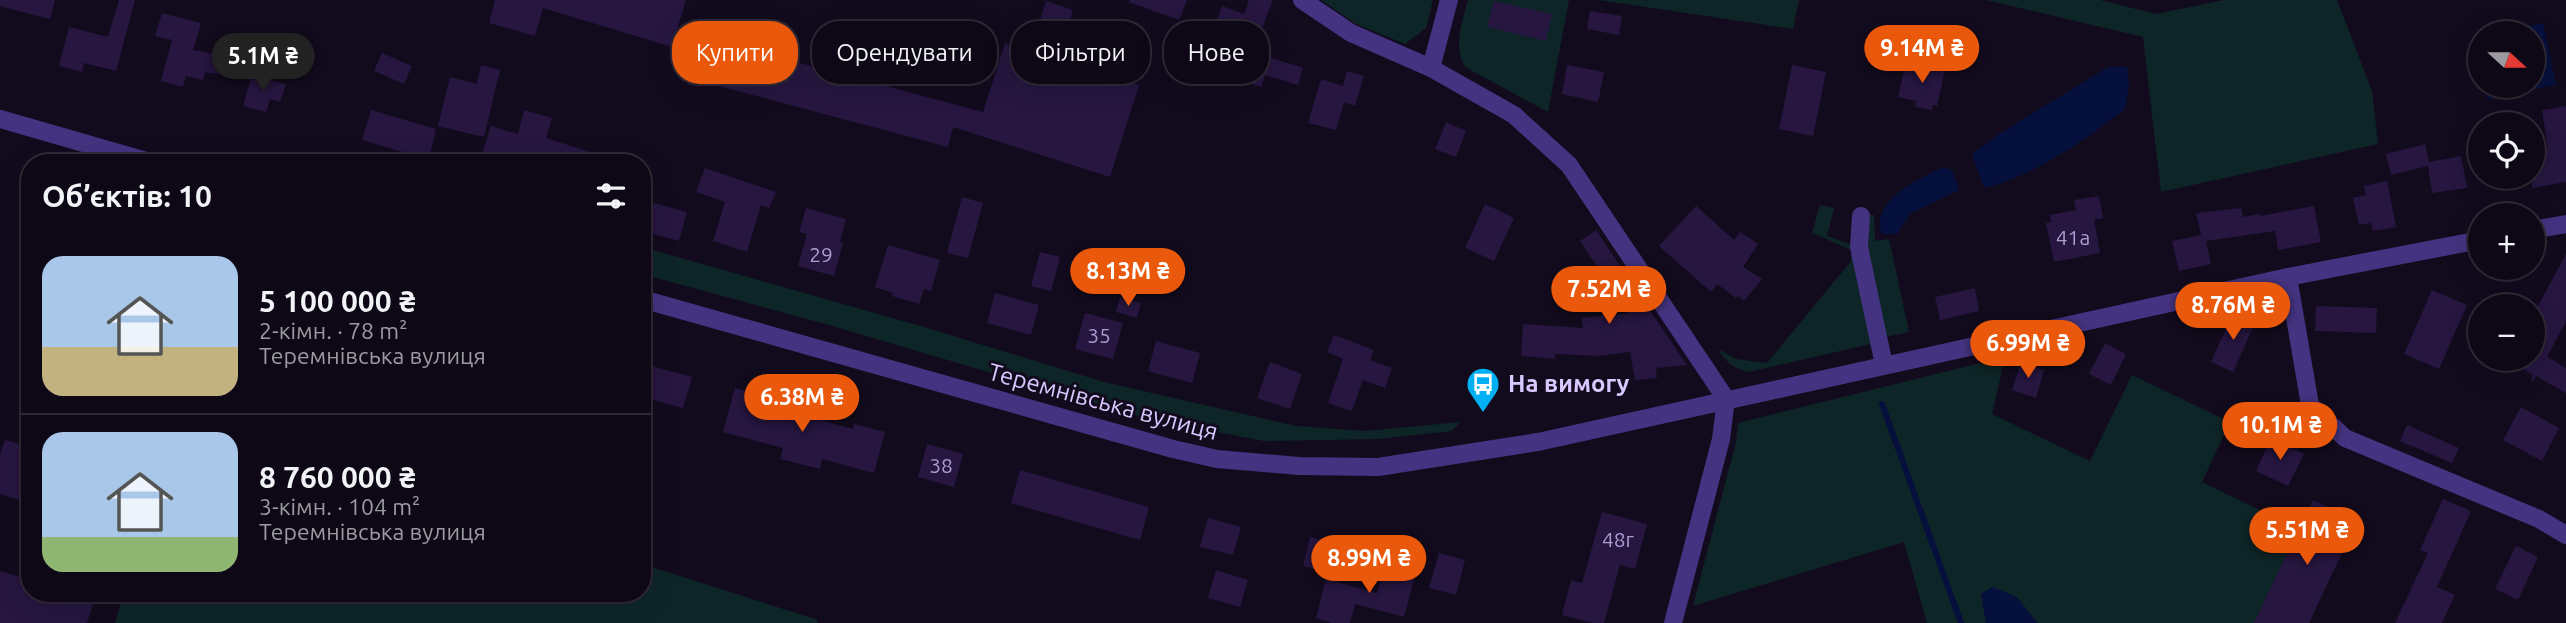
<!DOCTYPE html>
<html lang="uk">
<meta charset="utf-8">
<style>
:root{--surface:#0e0816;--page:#17111f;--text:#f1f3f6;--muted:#9b9aa1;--line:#2e2935;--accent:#ea580c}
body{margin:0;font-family:Ubuntu,sans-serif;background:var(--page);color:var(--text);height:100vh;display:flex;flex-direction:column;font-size:26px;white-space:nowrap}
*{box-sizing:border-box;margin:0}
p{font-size:23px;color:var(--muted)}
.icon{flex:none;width:38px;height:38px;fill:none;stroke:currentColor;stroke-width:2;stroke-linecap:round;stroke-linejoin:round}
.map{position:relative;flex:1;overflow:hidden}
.side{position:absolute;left:21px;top:154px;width:630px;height:448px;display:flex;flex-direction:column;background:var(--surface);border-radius:28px;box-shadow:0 7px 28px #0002,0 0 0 2px var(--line)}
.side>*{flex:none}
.banner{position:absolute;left:672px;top:21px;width:665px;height:63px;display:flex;gap:14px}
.needle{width:46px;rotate:111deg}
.tools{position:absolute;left:2468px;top:21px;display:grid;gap:14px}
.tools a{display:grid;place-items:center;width:77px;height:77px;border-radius:50%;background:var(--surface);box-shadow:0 7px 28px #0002,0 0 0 2px var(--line);font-size:35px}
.price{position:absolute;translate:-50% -60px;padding:0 16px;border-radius:24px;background:var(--accent);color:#fff;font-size:23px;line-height:46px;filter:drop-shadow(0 2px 4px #0008)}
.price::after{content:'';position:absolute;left:50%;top:42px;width:21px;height:16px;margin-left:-10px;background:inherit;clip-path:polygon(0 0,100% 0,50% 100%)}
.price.selected{background:#222;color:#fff}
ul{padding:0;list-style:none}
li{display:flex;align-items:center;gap:21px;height:175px;padding:0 21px}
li+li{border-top:2px solid var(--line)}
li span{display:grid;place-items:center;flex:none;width:196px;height:140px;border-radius:21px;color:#555}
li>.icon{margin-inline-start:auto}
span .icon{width:84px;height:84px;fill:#fffc;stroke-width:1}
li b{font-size:30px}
h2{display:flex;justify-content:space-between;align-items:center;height:84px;padding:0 21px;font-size:30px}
.tag{padding:0 24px;border-radius:28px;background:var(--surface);box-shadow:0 7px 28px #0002,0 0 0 2px var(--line);font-size:24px;line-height:63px}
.tag.selected{background:var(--accent);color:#fff}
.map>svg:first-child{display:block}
.green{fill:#0e2528}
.water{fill:#06103c}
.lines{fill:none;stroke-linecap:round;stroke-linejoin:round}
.stream{stroke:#06103c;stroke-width:6}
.building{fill:#261640}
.minor{stroke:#443380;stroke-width:18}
.labels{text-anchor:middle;stroke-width:6;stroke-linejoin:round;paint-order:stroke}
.number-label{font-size:21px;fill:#ac9ccf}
.poi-label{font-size:24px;font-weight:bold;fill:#d8c8ff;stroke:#120b1e;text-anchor:start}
.street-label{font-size:24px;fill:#d8c8ff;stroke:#120b1e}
</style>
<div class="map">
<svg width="2566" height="623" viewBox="0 0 2566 623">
<rect width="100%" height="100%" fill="#120b1e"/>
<!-- green -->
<g class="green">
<polygon points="1321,0 1433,0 1426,28 1405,44 1356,24"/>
<path d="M1468 0H1569L1548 112 1465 67C1453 46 1462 23 1468 0Z"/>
<polygon points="1599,0 1799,0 1793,29"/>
<polygon points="1986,0 2100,0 2156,14 2224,0 2337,0 2372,91 2378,144 2161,192 2143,37"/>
<path d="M1820 205 1834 208 1827 236 1855 246 1875 343 1749 372C1734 368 1726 363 1718 349L1736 359 1767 363 1851 261V250L1812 233Z"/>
<polygon points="1868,214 1874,215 1875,241 1889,239 1909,332 1884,337 1866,252"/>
<polygon points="642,247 924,327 1104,382 1296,426 1366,431 1460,422 1452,431 1377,439 1264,441 1148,419 829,325 642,274"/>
<polygon points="2005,357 1992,414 2090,461 2132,375 2230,422 2202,482 2299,529 2254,623 2037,623 2017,597 1981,594 1986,623 1927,623 1904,542 1693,606 1736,442 1738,423"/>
<polygon points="642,564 818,620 817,623 115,623 124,593 642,593"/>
</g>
<!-- water -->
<g class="water">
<polygon points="2543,23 2556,85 2487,99 2484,86 2532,86 2532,33 2494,33"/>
<path d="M2108 67H2127L2129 88 2125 109C2088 138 2029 179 1984 188L1972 154 1999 134Z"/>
<path d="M1943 167 1952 170 1959 190 1911 213 1897 234H1882C1870 200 1919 179 1943 167Z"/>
<polygon points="1992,587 2017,597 2037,623 1986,623 1981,594"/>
</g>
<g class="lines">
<!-- stream -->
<polyline class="stream" points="1882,404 1961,623"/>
</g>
<!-- building -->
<g class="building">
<polygon points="0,0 55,0 50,19 0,6"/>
<polygon points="119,0 135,0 116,71 84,63 82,72 59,66 69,27 108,37"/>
<polygon points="495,0 686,0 672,47 543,8 535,36 489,23"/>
<polygon points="1130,0 1187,0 1179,20 1129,2"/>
<polygon points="1249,0 1273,0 1261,31 1267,33 1259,54 1303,68 1298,85 1265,75 1261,87 1240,80 1249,51 1251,52 1211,36 1222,6 1244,14"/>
<polygon points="1046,1 1073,10 1057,59 1139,85 1110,177 953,127 948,147 700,81 711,39 983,112 1005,43 1030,51"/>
<polygon points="1494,1 1552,14 1546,41 1487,27"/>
<polygon points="1590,11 1622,16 1619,35 1587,29"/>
<polygon points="162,13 201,23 193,50 226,56 223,75 205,72 203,80 186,76 183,87 161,81 172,40 155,36"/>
<polygon points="382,53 412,66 404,84 374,71"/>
<polygon points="1906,62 1945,70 1937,106 1933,105 1932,110 1915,107 1916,101 1898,97"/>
<polygon points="481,65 500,70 484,137 438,126 450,77 477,84"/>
<polygon points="1567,65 1604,72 1598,102 1562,94"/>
<polygon points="1792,65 1826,72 1813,136 1779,129"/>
<polygon points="1347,71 1364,76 1355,106 1344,102 1336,130 1308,123 1321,79 1343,86"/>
<polygon points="252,75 286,84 280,102 270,99 266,112 243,106"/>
<polygon points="2566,106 2566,182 2532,188 2532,152 2548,149 2542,110"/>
<polygon points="371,110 436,129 428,163 406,163 409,154 362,140"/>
<polygon points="524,110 552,118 546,138 612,159 611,163 479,163 491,126 518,134"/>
<polygon points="1446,122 1466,131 1456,157 1435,149"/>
<polygon points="2425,144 2429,162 2461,156 2467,188 2432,193 2428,166 2391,175 2386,154"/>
<polygon points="705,168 776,192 769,208 761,205 747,252 713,241 725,202 696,192"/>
<polygon points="2387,181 2396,227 2373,231 2371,223 2359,225 2353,198 2366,195 2364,186"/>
<polygon points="2099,196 2103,218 2094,220 2100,253 2054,262 2046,223 2051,222 2050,215 2076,210 2074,200"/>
<polygon points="962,197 983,203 968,258 947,253"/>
<polygon points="650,202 687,212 679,241 642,231"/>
<polygon points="1485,204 1514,218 1494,261 1465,248"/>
<polygon points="1696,206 1734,240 1740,232 1758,244 1743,267 1762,279 1744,301 1738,296 1736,298 1717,284 1711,292 1659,246"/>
<polygon points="2314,206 2321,242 2278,250 2275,231 2206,241 2211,264 2179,271 2172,241 2201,235 2196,213 2241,208 2243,217 2259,214 2260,216"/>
<polygon points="806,208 846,219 840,242 843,243 834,276 798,266 807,234 799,232"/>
<polygon points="1596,230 1634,287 1687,365 1656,368 1657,378 1635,380 1630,352 1598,356 1555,354 1555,359 1521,356 1523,324 1583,328 1582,318 1628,313 1580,241"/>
<polygon points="888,245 940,260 931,291 924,289 919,304 892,296 893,293 875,287"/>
<polygon points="1040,252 1060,257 1051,291 1031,286"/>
<polygon points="2566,254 2566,321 2547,357 2566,368 2566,393 2536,376 2532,383 2532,374 2505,359 2532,359 2532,317"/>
<polygon points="1975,288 1979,311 1940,320 1935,297"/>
<polygon points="2432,290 2467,305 2439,369 2404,354"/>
<polygon points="995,293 1039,305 1031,335 987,323"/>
<polygon points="1120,297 1141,303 1137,318 1116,312"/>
<polygon points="2316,306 2377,308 2376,333 2315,331"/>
<polygon points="1085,313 1123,323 1113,359 1075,349"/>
<polygon points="2233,313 2255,323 2233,372 2211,362"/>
<polygon points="1334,335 1374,350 1370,360 1392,368 1385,388 1363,380 1352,411 1328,403 1343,359 1327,352"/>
<polygon points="1156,341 1200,353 1192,383 1148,371"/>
<polygon points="2105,343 2126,354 2111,385 2089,374"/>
<polygon points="1270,362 1302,374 1290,409 1257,398"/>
<polygon points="2021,362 2044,370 2036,398 2012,390"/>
<polygon points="651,366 692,377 683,408 642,397"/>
<polygon points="735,388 771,398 769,406 853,429 854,424 885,432 874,473 822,459 820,469 780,459 783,448 723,432"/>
<polygon points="2521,407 2559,428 2542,461 2503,440"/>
<polygon points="2407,425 2459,448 2452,463 2400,441"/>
<polygon points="2271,438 2304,454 2288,486 2256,471"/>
<polygon points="5,440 30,447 30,503 0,494 0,454"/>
<polygon points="927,444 963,454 954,487 918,477"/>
<polygon points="1020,470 1149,507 1140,540 1011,503"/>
<polygon points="2443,499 2471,511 2437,587 2455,595 2442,623 2395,623 2428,553 2420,550"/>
<polygon points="2313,500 2357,521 2309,623 2254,623"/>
<polygon points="1602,512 1647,524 1635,569 1620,565 1604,623 1593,623 1562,615 1571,580 1582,583"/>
<polygon points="1208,518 1241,527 1233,555 1200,547"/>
<polygon points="1310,537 1335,543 1327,572 1303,566"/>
<polygon points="2516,546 2538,557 2518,600 2495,589"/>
<polygon points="1439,553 1465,560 1456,595 1429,588"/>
<polygon points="1386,560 1417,568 1404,617 1355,604 1350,623 1332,623 1316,618 1326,579 1377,593"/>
<polygon points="1216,570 1248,580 1240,607 1208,598"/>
<polygon points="0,571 30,580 30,593 71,593 94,601 87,623 0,623"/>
</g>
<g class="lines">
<!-- minor -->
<g class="minor">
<polyline points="1302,0 1351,33 1431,68 1514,115 1569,165 1726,399 1721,439 1673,623"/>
<polyline points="1431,68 1449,0"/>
<polyline points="0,119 153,163"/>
<polyline points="1861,216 1859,247 1884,365"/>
<polyline points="2532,230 2566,224"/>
<polyline points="2288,277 2310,405 2345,438 2539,519 2566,535"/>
<polyline points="642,299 1173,449 1217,459 1299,466 1378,467 1538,442 2288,277 2480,240"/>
</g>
</g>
<!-- icons -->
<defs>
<symbol id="bus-pin" viewBox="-11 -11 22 30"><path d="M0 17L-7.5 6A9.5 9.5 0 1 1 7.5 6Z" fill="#00b0f3" stroke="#120b1e"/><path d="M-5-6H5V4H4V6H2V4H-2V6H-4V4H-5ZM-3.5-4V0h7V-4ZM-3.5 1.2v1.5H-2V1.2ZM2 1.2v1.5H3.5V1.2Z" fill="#fff"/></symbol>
</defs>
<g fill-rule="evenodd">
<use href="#bus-pin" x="1464" y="365" width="38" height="52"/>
</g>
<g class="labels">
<!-- number labels -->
<g class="number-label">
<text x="2073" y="245">41а</text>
<text x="821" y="262">29</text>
<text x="1099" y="343">35</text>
<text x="941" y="473">38</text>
<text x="1618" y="547">48г</text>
</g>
<!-- poi labels -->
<g class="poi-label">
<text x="1508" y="392">На вимогу</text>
</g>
<!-- street labels -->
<g class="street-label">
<text transform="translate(1103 402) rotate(15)" y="8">Теремнівська вулиця</text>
</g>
</g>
</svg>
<div class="tools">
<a><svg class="needle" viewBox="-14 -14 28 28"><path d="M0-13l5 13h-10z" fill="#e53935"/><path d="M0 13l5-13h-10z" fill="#9b9aa1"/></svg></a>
<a><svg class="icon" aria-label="locate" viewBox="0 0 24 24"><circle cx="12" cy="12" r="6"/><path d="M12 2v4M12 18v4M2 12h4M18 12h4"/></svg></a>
<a>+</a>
<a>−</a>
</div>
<b class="price" style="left:1922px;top:85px">9.14M ₴</b>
<b class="price selected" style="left:263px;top:93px">5.1M ₴</b>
<b class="price" style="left:1128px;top:308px">8.13M ₴</b>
<b class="price" style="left:1609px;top:326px">7.52M ₴</b>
<b class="price" style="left:2233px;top:342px">8.76M ₴</b>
<b class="price" style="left:2028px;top:380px">6.99M ₴</b>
<b class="price" style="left:802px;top:434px">6.38M ₴</b>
<b class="price" style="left:2280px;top:462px">10.1M ₴</b>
<b class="price" style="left:2307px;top:567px">5.51M ₴</b>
<b class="price" style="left:1369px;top:595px">8.99M ₴</b>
<div class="banner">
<a class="tag selected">Купити</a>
<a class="tag">Орендувати</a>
<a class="tag">Фільтри</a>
<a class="tag">Нове</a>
</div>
<section class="side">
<h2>Об’єктів: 10<svg class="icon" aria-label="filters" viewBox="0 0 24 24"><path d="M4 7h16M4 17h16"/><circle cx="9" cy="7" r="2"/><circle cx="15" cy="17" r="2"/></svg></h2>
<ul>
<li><span style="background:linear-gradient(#a9c7e8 65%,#c2b280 0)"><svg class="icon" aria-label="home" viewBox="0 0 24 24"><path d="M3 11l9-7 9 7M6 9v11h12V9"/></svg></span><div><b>5 100 000 ₴</b><p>2-кімн. · 78 m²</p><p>Теремнівська вулиця</p></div></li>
<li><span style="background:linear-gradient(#a9c7e8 75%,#8fb573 0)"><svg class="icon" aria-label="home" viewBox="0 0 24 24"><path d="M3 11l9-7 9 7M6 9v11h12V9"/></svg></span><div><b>8 760 000 ₴</b><p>3-кімн. · 104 m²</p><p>Теремнівська вулиця</p></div></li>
</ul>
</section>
</div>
